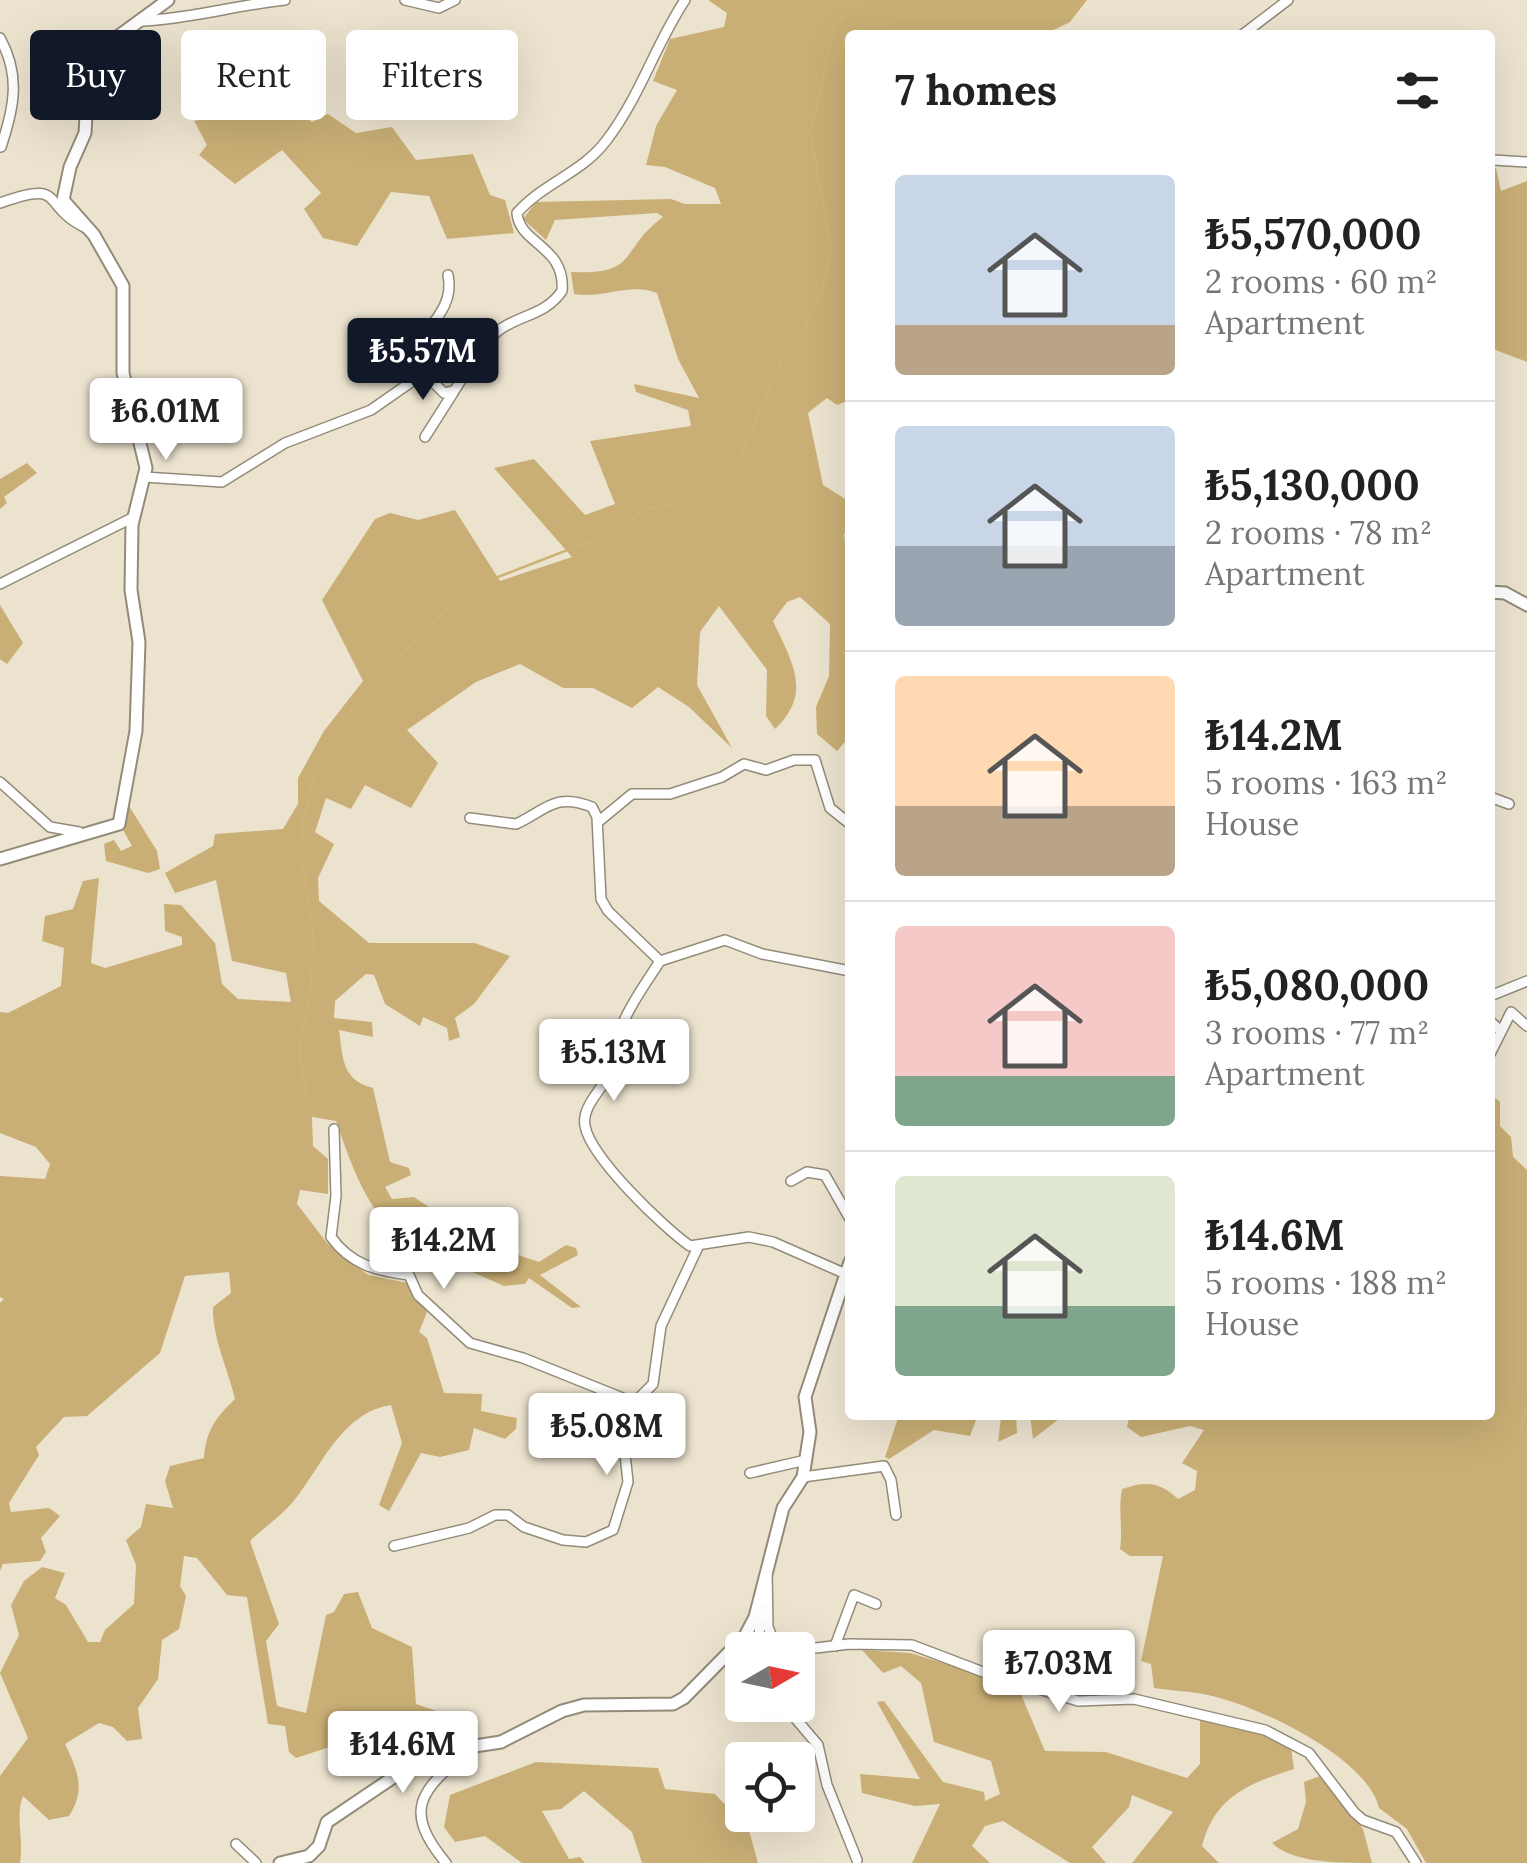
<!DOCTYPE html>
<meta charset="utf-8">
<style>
:root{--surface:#fff;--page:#f6f6f6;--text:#222;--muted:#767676;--line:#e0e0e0;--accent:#111827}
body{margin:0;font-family:Lora,serif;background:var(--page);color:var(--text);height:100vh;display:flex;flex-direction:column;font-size:38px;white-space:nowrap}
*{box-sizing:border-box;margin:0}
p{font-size:32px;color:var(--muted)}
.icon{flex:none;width:55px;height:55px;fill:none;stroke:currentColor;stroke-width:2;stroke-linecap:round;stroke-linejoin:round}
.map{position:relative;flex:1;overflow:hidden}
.drawer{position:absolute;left:845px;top:30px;width:650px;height:1390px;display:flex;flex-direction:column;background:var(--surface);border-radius:10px;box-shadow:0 10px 40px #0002}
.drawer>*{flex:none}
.hud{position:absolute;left:30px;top:30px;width:665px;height:90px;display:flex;gap:20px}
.needle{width:65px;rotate:81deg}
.fabs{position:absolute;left:725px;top:1632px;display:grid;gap:20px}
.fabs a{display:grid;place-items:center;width:90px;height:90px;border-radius:10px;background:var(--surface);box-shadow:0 10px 40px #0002;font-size:50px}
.price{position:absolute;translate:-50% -85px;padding:0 22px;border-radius:10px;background:#fff;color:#222;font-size:32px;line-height:65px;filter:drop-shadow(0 2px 5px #0008)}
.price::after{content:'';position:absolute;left:50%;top:60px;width:30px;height:22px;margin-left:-15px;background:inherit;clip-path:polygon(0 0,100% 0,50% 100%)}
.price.on{background:var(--accent);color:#fff}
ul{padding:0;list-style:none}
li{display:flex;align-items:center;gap:30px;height:250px;padding:0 50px}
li+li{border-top:2px solid var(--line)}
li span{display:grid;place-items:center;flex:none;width:280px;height:200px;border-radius:10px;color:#555}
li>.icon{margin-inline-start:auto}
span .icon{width:120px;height:120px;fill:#fffc;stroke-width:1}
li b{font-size:42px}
h2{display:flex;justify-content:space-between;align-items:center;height:120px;padding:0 50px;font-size:42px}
.chip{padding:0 35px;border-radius:10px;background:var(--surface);box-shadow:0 10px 40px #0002;font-size:35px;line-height:90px}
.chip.on{background:var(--accent);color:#fff}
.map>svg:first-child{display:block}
.forest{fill:#c9af75}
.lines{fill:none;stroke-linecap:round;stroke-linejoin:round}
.stream{stroke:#cdb278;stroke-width:2.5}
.minor-casing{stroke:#938b79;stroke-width:12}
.tertiary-casing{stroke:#938b79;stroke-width:15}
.minor{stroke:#fff;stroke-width:9}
.tertiary{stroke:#fff;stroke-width:11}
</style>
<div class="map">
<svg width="1527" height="1863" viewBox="0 0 1527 1863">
<rect width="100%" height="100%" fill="#ece3cf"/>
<!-- forest -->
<g class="forest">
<path d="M708 0H1087L1070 22 1043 35H850V392L847 401 837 405 827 398 808 413 823 485 850 502V532L844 534 850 588V736L837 751 817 734 816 707 829 676 830 624 800 597 787 602 773 621C792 662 813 693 775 729L766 716 767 670 719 606 700 632 697 685 732 748 689 707 658 687 632 708 593 688H563L520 664 476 682 407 730 438 763 411 808 365 785 351 809 326 798 315 832 334 844 318 878 319 901 369 943H475L510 956 474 1004 455 1018 460 1037 449 1041 447 1028 423 1017 420 1026 385 1004 374 975 366 974 335 1001 334 1018 372 1022 373 1037 339 1030C343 1059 342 1080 373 1088L390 1162 409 1168 411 1175 385 1187 392 1199 414 1197C454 1225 491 1247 539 1262L566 1245 576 1248 578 1255 540 1275 581 1307 572 1308 529 1278 525 1284 504 1286 463 1268 461 1259 441 1246 426 1265C370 1212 361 1193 336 1121L312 1117 313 1146 328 1159V1194L300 1190 297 1204 327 1243 368 1275 408 1283 427 1312 419 1332 427 1338 444 1393 482 1394 481 1411 517 1418 516 1429 505 1439 474 1428 469 1450 440 1457 421 1453 389 1511 379 1505 402 1443 391 1405C340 1413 321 1469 292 1503 280 1517 263 1528 250 1541L279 1624 266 1641 277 1706 306 1713 326 1615 334 1612 344 1594 358 1592 372 1628 412 1647 416 1704 439 1712 433 1724 359 1717 348 1741 296 1758 289 1752 285 1726 268 1724 247 1597 227 1595 197 1558 184 1556 180 1586 186 1596 179 1629 162 1640 158 1679 138 1708 142 1739 127 1741 113 1727 99 1723 65 1744C78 1771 86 1790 69 1816L49 1820 23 1796C15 1815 24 1839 20 1863H0V1776L28 1738 0 1673 19 1635 11 1605 24 1581 42 1567 65 1573 55 1598 66 1605 88 1642H100L105 1630 134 1604 136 1565 126 1540 141 1527 146 1504 173 1508 165 1481 170 1466 204 1458C206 1431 215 1418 235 1399 228 1369 212 1337 213 1307L231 1293 229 1272 185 1276 160 1353 87 1416 64 1417 36 1447 39 1455 9 1503 11 1512 49 1508 60 1516 41 1538 46 1552 40 1561 3 1564 0 1571V1303L4 1299 0 1297V1176L45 1179 50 1164 36 1147 0 1133V1012L8 1013 61 986 64 948 42 941 45 916 73 909 83 881 99 878 91 963 105 968 182 945V937L165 931 164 904 181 905 215 943 222 984 238 999 291 1002 286 973 232 961 216 880 175 893 165 873 213 846 215 834 283 829 298 804V778L324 731 363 681 322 600 375 519 390 513 418 520 455 510 500 581 572 557 494 468 534 459 585 515 615 504 590 441 691 426 688 410 636 392 634 384 699 398 678 359 657 293C629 282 605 299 574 294L571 272C641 275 618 250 663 217L657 213 555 220 546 240 523 219 536 202 671 199 685 204H721L715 188 665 167 646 165 656 126 677 90 653 81 670 39 724 27 727 13Z"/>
<polygon points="268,89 312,122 328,114 356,133 392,127 416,160 473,154 490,195 505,200 514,233 447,239 429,196 391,192 357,246 323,238 304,209 321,193 282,150 235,184 199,155 207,145 194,121 247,108 247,95"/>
<polygon points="1490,168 1496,168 1501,191 1527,181 1527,362 1490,348"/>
<polygon points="27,463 37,473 4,497 7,503 0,509 0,479"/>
<polygon points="0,605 23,643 7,664 0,659"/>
<polygon points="129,806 157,851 160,869 148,873 106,861 104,844 114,840 121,851 132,846 122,828"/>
<path d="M1490 1093 1500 1102V1126L1511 1137 1513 1157 1527 1170V1863H1426L1407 1829 1379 1808C1368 1758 1257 1705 1208 1695 1191 1691 1172 1691 1154 1688L1151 1664 1141 1661 1163 1556H1130L1120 1549C1123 1528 1118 1509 1122 1489 1146 1481 1159 1481 1178 1499L1195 1490 1197 1471 1182 1463 1204 1430 1190 1426 1141 1437 1127 1427 1130 1415H1490Z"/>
<polygon points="899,1415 978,1415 970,1436 934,1430 889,1459 885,1457"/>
<polygon points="988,1415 1016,1415 1017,1433 998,1442 1001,1418"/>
<polygon points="1030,1415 1064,1415 1033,1439"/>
<path d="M862 1650 910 1653 1017 1685 1045 1751 1106 1752 1187 1778 1200 1764V1718L1252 1730 1291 1748 1294 1769C1248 1784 1215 1796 1202 1846L1219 1863H1132L1173 1812 1132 1795 1129 1807 1092 1847 1106 1863H1070L1003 1821 985 1826 972 1846 990 1863H912L940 1804 915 1806 862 1793 860 1774 920 1779 877 1702 884 1701 943 1782 984 1792 985 1801 1000 1794 991 1761 934 1742 921 1683 901 1666 883 1673Z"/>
<polygon points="536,1762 658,1768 665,1789 715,1794 749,1830 758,1863 642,1863 632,1832 584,1791 561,1809 542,1811 569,1859 580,1857 585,1863 522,1863 485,1836 455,1842 444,1827 450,1795"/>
<path d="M1320 1776 1363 1829 1372 1863C1339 1863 1292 1863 1272 1843L1298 1829 1306 1802 1304 1782Z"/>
</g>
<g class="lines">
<!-- stream -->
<polyline class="stream" points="307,1100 299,1049 311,988 313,931 301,856 303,822 313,780 354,708 423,631 462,596 498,577 619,530 644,509 668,505 689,508 709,497 727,476 740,458 780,363 799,338 822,293 831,249 810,132 835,26 862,0"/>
<defs>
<g id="minor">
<polyline points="405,0 439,8 455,0"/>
<path d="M141 21C191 19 236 5 285 0"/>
<polyline points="1242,35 1288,0"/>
<path d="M0 38C21 76 14 108 1 147"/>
<polyline points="1493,160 1527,162"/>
<path d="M0 203C67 179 39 205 86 228"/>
<path d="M424 373 419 342C435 320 454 303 448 275"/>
<polyline points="425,437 453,393"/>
<path d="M144 477 222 482 285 443 371 410 424 373 444 393 454 391C469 369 480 343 502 328 524 314 546 314 562 291 566 246 519 244 517 213 543 183 582 173 606 141 640 97 655 45 685 0"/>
<polyline points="0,584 134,517"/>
<polyline points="0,782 50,827 79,832"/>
<polyline points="1490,797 1509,804"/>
<path d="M470 818 516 824C546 810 555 792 592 807L597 817 601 899 608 911 660 961"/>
<polyline points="598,822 632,794 670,794 722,777 744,764 766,770 794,760 815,760 830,808 850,824"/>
<polyline points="1490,996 1527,981"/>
<polyline points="1490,1021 1501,1031"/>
<polyline points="1490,1054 1511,1012 1527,1026"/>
<path d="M334 1129 336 1196 331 1237C351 1265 377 1271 409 1275L418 1295 470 1343 523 1358 635 1403"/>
<polyline points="791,1181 807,1172 825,1175 850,1219"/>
<path d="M846 1274 773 1242 749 1237 690 1246C663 1227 591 1158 585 1126 581 1107 603 1088 611 1072 615 1062 614 1052 616 1042 624 1013 644 986 660 961L725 940 762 954 850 971"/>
<polyline points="750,1473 806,1460"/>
<polyline points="803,1477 884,1466 891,1480 896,1515"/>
<polyline points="394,1546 469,1528 495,1515 508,1515 524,1527 563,1540 586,1542 613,1530 628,1482 622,1426 630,1407 653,1384 661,1326 698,1247"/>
<polyline points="767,1571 768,1627 775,1644 816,1648 849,1644 912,1645 983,1672 1078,1701 1134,1699 1265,1730 1309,1753 1354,1812 1363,1820 1396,1832 1416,1863"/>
<polyline points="835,1646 854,1595 876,1604"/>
<polyline points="759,1650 760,1610"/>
<polyline points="784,1705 818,1745 827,1785 857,1860"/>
<polyline points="236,1844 256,1863"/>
<path d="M446 1863C402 1810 420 1790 469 1751"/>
</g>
<g id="tertiary">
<polyline points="1490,592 1505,593 1527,605"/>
<polyline points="0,859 119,824 136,731 139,642 131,590 132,525 146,468 123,373 123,286 94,235 63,200 70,167 85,133 88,81 116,38 168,0"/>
<polyline points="280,1863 309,1856 319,1846 327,1822 407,1768 475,1746 501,1742 562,1711 584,1705 673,1704 684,1698 745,1636 755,1617 783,1508 803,1477 810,1432 805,1397 850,1262"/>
</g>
</defs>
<!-- minor casing -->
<use href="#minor" class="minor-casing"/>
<!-- tertiary casing -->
<use href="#tertiary" class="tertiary-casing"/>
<!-- minor -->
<use href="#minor" class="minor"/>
<!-- tertiary -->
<use href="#tertiary" class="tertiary"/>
</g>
</svg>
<div class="fabs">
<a><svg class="needle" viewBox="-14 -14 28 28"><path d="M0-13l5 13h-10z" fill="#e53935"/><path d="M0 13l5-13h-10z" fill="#767676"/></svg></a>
<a><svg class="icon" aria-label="locate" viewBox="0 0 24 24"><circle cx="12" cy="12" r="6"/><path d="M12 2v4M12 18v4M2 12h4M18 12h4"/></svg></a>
</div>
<b class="price on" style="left:423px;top:403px">₺5.57M</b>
<b class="price" style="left:166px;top:463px">₺6.01M</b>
<b class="price" style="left:614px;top:1104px">₺5.13M</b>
<b class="price" style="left:444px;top:1292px">₺14.2M</b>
<b class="price" style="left:607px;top:1478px">₺5.08M</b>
<b class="price" style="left:1059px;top:1715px">₺7.03M</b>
<b class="price" style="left:403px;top:1796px">₺14.6M</b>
<div class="hud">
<a class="chip on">Buy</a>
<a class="chip">Rent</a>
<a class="chip">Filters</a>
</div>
<section class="drawer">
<h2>7 homes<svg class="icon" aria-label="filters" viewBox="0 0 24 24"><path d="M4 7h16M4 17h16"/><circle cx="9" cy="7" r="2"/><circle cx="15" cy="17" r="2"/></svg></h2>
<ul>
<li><span style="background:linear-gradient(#c9d6e8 75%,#b9a48a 0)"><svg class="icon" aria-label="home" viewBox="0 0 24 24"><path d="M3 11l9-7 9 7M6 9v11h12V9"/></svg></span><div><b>₺5,570,000</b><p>2 rooms · 60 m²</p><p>Apartment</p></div></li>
<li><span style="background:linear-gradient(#c9d6e8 60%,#9aa5b1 0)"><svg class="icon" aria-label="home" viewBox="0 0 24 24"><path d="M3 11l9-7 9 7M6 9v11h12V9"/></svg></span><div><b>₺5,130,000</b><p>2 rooms · 78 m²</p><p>Apartment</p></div></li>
<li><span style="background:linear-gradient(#ffd9b3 65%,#b9a48a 0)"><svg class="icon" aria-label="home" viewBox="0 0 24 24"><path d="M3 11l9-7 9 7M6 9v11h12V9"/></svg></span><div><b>₺14.2M</b><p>5 rooms · 163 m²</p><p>House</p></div></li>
<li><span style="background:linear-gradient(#f6c9c9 75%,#7fa58c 0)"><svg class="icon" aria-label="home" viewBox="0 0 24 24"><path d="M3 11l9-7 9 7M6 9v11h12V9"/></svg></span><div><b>₺5,080,000</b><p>3 rooms · 77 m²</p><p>Apartment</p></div></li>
<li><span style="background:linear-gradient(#dfe7d0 65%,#7fa58c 0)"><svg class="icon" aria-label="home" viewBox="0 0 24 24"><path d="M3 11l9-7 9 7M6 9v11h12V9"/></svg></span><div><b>₺14.6M</b><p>5 rooms · 188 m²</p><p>House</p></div></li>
</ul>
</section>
</div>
